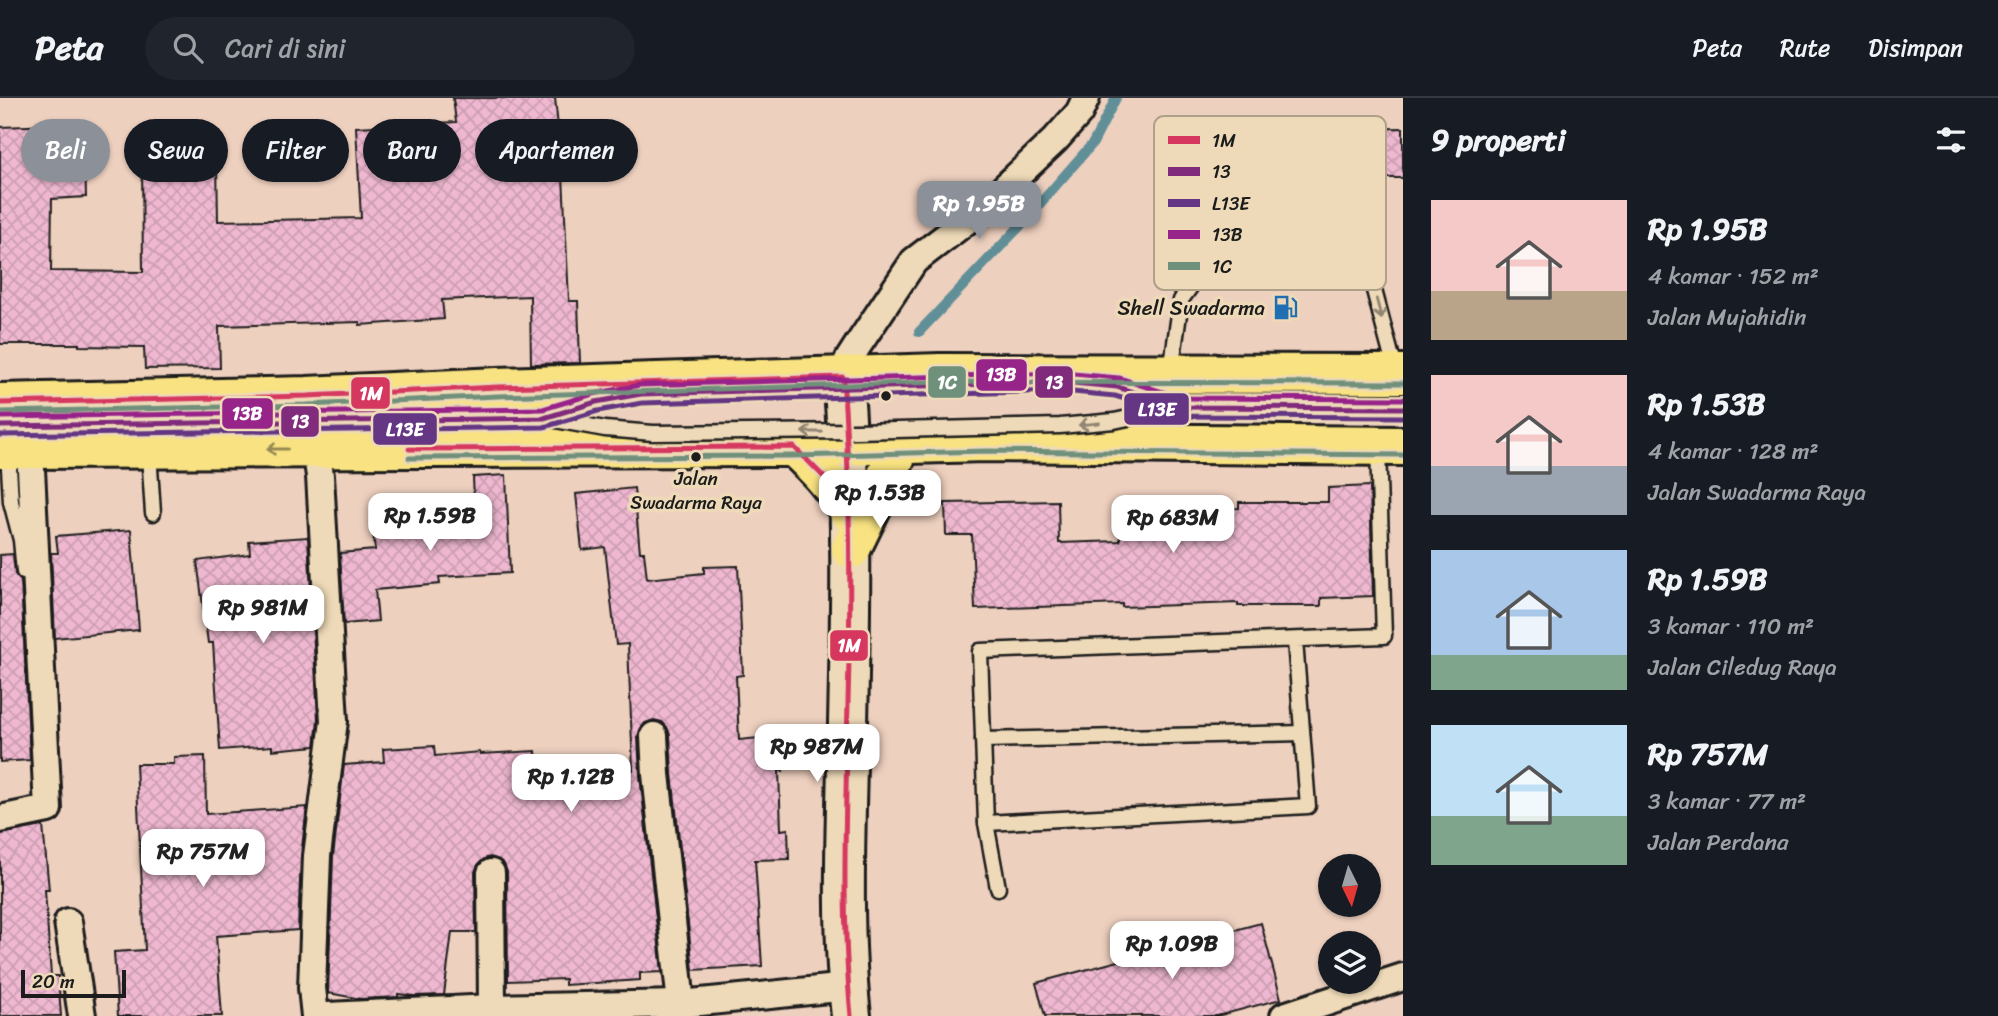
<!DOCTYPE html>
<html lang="id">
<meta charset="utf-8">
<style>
:root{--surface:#171b24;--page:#20242c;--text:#f1f3f6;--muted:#9ea1a6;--line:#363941;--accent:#8c9099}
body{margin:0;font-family:Sriracha,sans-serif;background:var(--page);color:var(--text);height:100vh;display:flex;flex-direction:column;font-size:26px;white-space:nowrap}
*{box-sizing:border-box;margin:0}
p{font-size:23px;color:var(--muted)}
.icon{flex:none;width:38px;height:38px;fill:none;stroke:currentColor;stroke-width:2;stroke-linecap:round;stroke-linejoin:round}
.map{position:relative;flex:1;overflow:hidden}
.details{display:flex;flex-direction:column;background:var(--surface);width:595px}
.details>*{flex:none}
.banner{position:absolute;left:21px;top:21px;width:665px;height:63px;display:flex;gap:14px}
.needle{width:46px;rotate:175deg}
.controls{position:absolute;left:1318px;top:756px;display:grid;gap:14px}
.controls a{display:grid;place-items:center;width:63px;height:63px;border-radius:50%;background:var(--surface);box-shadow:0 2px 5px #0004;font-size:35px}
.scale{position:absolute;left:21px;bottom:18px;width:105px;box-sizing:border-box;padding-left:7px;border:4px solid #1c1c1c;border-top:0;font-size:19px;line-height:24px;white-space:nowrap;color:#1c1c1c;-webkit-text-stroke:5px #eedab8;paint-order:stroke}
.price{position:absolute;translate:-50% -60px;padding:0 16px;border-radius:14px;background:#fff;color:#222;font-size:23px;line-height:46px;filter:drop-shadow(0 2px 4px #0008)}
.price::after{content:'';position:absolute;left:50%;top:42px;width:21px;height:16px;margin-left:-10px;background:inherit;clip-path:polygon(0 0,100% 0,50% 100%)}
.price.current{background:var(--accent);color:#fff}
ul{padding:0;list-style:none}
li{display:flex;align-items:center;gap:21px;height:175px;padding:0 28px}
li span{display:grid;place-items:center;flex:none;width:196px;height:140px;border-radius:0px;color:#555}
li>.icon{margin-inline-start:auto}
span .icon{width:84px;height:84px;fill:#fffc;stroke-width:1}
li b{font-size:30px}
h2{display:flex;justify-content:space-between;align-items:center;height:84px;padding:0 28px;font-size:30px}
.pill{padding:0 24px;border-radius:32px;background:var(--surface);box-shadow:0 2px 5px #0004;font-size:24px;line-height:63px}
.pill.current{background:var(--accent);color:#fff}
header{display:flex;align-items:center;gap:42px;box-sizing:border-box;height:98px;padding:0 35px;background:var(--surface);border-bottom:2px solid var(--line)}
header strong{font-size:33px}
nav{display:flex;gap:38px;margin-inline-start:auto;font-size:24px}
.search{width:490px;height:63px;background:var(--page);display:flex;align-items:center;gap:18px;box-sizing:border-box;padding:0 24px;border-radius:38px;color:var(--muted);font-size:26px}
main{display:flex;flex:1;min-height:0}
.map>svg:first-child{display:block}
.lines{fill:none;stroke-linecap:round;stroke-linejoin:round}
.stream{stroke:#608f98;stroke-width:10}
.building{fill:url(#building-cross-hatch);stroke:#1c1c1c;stroke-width:2}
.service-casing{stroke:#1c1c1c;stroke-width:19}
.minor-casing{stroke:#1c1c1c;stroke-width:32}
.secondary-casing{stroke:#1c1c1c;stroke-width:44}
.primary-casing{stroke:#1c1c1c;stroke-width:44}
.service{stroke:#eedab8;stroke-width:14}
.minor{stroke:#eedab8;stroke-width:26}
.secondary{stroke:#eedab8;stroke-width:38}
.primary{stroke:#f8e281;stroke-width:38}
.service-bridge-casing{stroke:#1c1c1c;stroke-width:19;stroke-linecap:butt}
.service-bridge{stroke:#eedab8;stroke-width:14}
.bus-1-casing{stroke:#eedab8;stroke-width:10}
.bus-2-casing{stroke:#eedab8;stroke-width:10}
.bus-3-casing{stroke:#eedab8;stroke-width:10}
.bus-4-casing{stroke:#eedab8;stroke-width:10}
.bus-5-casing{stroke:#eedab8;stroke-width:10}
.bus-1{stroke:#d6375f;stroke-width:5}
.bus-2{stroke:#802b7c;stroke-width:5}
.bus-3{stroke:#643683;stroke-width:5}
.bus-4{stroke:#972489;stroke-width:5}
.bus-5{stroke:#6f907b;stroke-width:5}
.oneway{stroke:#908472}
.oneway2{stroke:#958954}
.bus-dot{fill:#1c1c1c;stroke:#eedab8;stroke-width:2.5}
.labels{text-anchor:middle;stroke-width:7;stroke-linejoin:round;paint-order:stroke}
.bus-label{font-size:19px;fill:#1c1c1c;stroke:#eedab8}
.poi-label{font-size:21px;fill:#1c1c1c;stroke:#eedab8;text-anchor:end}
.key{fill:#eedab8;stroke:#afa189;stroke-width:2}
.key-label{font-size:19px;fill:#1c1c1c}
.line-badge{stroke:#eedab8;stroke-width:2.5}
.badge-label{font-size:19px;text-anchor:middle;font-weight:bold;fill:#fff}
</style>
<header>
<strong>Peta</strong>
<div class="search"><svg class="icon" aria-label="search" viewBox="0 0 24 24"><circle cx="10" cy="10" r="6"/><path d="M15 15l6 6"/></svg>Cari di sini</div>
<nav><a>Peta</a><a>Rute</a><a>Disimpan</a></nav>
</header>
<main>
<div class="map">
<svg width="1403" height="918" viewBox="0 0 1403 918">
<defs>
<pattern id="building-cross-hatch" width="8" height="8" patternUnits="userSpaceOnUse" patternTransform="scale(1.75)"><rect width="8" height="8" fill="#efb8d0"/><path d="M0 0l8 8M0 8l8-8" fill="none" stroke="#cc9eb2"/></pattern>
</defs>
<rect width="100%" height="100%" fill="#eed0bf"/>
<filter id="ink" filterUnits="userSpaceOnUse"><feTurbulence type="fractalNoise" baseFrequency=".0143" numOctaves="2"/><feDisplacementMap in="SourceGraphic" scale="14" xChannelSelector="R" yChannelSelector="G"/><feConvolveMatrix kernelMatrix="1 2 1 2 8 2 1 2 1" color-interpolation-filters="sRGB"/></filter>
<g filter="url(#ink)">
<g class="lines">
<!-- stream -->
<polyline class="stream" points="919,234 1023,125 1093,45 1116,0"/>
</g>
<!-- building -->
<g class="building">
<polygon points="453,0 555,0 563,77 569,203 578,203 580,265 531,266 530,198 442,202 444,221 360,227 360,224 219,228 220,270 145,271 144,249 79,248 79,246 0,246 0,29 84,26 86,99 52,101 51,173 143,174 142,64 217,63 218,123 361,120 356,29 456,24"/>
<polygon points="1403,30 1403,80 1360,80 1361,157 1338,134 1263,136 1262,86 1230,88 1228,38 1287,36 1287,32"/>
<polygon points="506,377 510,475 439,479 440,486 375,492 378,523 344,526 340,455 375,452 373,435 475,425 473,379"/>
<polygon points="1370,388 1373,498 1321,500 1321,508 1238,508 1238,505 1122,509 1122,506 975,511 972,437 946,437 945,405 1058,403 1059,445 1120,443 1119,413 1239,410 1239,404 1328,404 1328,390"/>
<polygon points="634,390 640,454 644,454 647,481 704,475 704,469 738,468 743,577 736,578 739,642 780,638 783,673 779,673 781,732 788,731 789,761 755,762 762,868 693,872 672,675 670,637 667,629 662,624 654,622 645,625 640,632 638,639 640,678 662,874 640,875 640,882 565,887 565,881 508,883 507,774 504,766 499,762 490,759 484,761 478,767 475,774 476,834 452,834 444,897 414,898 398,896 398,899 361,901 328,895 333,759 344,667 384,664 383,651 434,648 435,658 480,654 480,656 536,653 538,676 633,672 628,546 616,547 605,449 582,452 576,396"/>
<polygon points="131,432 139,532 55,540 51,455 58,455 56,438"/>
<polygon points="308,439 318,622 315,648 272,652 272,648 220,652 213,545 208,545 197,463 250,456 249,443"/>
<polygon points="13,456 15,476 21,483 30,662 0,664 0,457"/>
<polygon points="205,658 206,716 307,709 301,757 298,832 216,838 222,918 118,918 114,854 145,852 136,666 174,666 174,659"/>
<polygon points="43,728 49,792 45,792 51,878 58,878 61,918 0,918 0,736"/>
<polygon points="1261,825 1281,901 1217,918 1045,918 1036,885"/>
</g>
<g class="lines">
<defs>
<g id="service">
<polyline points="1171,273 1181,202 1219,149 1335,143 1371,181 1396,275"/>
<polyline points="1180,309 1403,310"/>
<polyline points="147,352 150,370 153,415"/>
<polyline points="8,353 11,404 21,442 24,474"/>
<polyline points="1295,543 1308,708 986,725 980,553 1384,538 1378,349"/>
<polyline points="983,642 1302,635"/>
<polyline points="986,725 998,790"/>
</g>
<g id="minor">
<polyline points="843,279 849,261 858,247 914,163 982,111 1055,42 1079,15 1086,0"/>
<polyline points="654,638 656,676 681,906"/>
<polyline points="0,721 48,711 30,351"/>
<polyline points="491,775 492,910"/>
<polyline points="68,824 82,918"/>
<polyline points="315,918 312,890 317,758 334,623 320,378 316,351"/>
<polyline points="328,918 492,910 681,906 848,889"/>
<polyline points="1284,918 1403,879"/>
</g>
<path id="secondary" d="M843 279C854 409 850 538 847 668 845 750 842 836 851 918"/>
<g id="primary">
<polyline points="0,305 307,298 498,289 940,275 1403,276"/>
<path d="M794 349C818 371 833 387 850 414"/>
<polyline points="0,351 794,349 986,344 1403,348"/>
<polyline points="851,451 902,346"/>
</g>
</defs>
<!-- service casing -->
<use href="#service" class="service-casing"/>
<!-- minor casing -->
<use href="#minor" class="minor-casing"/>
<!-- secondary casing -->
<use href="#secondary" class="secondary-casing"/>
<!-- primary casing -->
<use href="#primary" class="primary-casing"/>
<!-- service -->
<use href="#service" class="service"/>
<!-- minor -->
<use href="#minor" class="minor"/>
<!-- secondary -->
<use href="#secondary" class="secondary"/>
<!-- primary -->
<use href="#primary" class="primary"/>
<defs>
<g id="service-bridge">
<polyline points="548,318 596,304 641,296 1062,284 1117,289 1180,309"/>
<polyline points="0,328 544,320 605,331 653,335 856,333 1060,328 1114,323 1180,309"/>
</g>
</defs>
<!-- service-bridge casing -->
<use href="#service-bridge" class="service-bridge-casing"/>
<!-- service-bridge -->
<use href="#service-bridge" class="service-bridge"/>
<defs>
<g id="bus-1">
<path d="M0 305 307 298 498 289 843 279C851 387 851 495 848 604 846 709 841 813 851 918"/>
<polyline points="409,351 794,349 825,380 850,414"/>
</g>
<polyline id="bus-2" points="0,328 544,320 596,304 641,296 1062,284 1117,289 1180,309 1403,310"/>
<polyline id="bus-3" points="0,337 544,329 598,313 642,305 1062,293 1115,298 1179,318 1403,319"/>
<polyline id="bus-4" points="0,319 543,311 593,296 640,287 1062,275 1119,280 1181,300 1403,301"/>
<g id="bus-5">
<polyline points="0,314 307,307 498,298 940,284 1403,285"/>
<polyline points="409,360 794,358 986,353 1403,357"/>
</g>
</defs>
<!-- bus-1 casing -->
<use href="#bus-1" class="bus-1-casing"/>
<!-- bus-2 casing -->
<use href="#bus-2" class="bus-2-casing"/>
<!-- bus-3 casing -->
<use href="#bus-3" class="bus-3-casing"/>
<!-- bus-4 casing -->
<use href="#bus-4" class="bus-4-casing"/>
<!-- bus-5 casing -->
<use href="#bus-5" class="bus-5-casing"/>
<!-- bus-1 -->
<use href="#bus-1" class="bus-1"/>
<!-- bus-2 -->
<use href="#bus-2" class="bus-2"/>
<!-- bus-3 -->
<use href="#bus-3" class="bus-3"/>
<!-- bus-4 -->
<use href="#bus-4" class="bus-4"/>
<!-- bus-5 -->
<use href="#bus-5" class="bus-5"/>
</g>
<!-- one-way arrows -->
<defs><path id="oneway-shaft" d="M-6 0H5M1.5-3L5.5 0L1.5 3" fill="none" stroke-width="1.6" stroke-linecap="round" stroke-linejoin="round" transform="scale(1.75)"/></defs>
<g class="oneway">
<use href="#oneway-shaft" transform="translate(1379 211) rotate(75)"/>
<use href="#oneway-shaft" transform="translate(1089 326) rotate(174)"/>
<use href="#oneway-shaft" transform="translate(812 334) rotate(180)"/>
</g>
<use class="oneway2" href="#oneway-shaft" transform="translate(277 351) rotate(-180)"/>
</g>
<!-- icons -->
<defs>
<symbol id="fuel-bare" viewBox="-9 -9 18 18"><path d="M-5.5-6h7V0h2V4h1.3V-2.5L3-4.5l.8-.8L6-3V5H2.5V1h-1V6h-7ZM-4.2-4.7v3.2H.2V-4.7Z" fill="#1f6fb2" stroke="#eedab8" stroke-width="2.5" paint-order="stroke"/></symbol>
</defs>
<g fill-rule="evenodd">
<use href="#fuel-bare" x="1268" y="192" width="35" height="35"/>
</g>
<!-- markers -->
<g class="bus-dot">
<circle cx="886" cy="298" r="6"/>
<circle cx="696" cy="359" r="6"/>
</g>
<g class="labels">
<!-- bus labels -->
<g class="bus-label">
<text x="696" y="387">Jalan<tspan x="696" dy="24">Swadarma Raya</tspan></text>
</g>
<!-- poi labels -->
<g class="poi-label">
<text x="1265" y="217">Shell Swadarma</text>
</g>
</g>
<!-- legend -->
<rect x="1154" y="18" width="232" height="174" rx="10" class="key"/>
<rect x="1168" y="38" width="32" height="8" fill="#d6375f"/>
<rect x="1168" y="69" width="32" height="9" fill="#802b7c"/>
<rect x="1168" y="101" width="32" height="8" fill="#643683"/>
<rect x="1168" y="132" width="32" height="9" fill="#972489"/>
<rect x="1168" y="164" width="32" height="8" fill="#6f907b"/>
<g class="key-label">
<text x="1212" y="49">1M</text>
<text x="1212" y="80">13</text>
<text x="1212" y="112">L13E</text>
<text x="1212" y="143">13B</text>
<text x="1212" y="175">1C</text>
</g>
<g class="line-badge">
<rect x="975" y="260" width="53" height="34" rx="7" fill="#972489"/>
<rect x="927" y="267" width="40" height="34" rx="7" fill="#6f907b"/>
<rect x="1034" y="267" width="40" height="34" rx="7" fill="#802b7c"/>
<rect x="350" y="278" width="41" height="34" rx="7" fill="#d6375f"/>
<rect x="1123" y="294" width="67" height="34" rx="7" fill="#643683"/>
<rect x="221" y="299" width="53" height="33" rx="7" fill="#972489"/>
<rect x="280" y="307" width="40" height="33" rx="7" fill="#802b7c"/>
<rect x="372" y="314" width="66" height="34" rx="7" fill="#643683"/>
<rect x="829" y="531" width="40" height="33" rx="7" fill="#d6375f"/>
</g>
<g class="badge-label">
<text x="1001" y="283">13B</text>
<text x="947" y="291">1C</text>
<text x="1054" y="291">13</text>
<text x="371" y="302">1M</text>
<text x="1157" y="318">L13E</text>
<text x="247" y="322">13B</text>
<text x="300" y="330">13</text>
<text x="405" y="338">L13E</text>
<text x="849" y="554">1M</text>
</g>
</svg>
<div class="controls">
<a><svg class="needle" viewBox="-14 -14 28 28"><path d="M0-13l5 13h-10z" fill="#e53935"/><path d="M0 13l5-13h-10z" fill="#9ea1a6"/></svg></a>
<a><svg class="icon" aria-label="layers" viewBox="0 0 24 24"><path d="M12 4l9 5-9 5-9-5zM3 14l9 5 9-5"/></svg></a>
</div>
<div class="scale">20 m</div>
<b class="price current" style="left:979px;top:143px">Rp 1.95B</b>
<b class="price" style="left:880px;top:432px">Rp 1.53B</b>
<b class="price" style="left:430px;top:455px">Rp 1.59B</b>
<b class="price" style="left:1173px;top:457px">Rp 683M</b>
<b class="price" style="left:263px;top:547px">Rp 981M</b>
<b class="price" style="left:817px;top:686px">Rp 987M</b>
<b class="price" style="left:571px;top:716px">Rp 1.12B</b>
<b class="price" style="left:203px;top:791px">Rp 757M</b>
<b class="price" style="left:1172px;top:883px">Rp 1.09B</b>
<div class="banner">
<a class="pill current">Beli</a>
<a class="pill">Sewa</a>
<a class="pill">Filter</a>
<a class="pill">Baru</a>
<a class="pill">Apartemen</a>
</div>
</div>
<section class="details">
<h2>9 properti<svg class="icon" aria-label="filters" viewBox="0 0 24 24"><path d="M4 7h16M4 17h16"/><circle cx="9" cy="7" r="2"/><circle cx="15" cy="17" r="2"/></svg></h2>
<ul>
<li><span style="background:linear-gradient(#f6c9c9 65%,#b9a48a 0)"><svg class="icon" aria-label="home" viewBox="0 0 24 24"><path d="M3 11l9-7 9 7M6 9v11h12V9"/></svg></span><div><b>Rp 1.95B</b><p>4 kamar · 152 m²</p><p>Jalan Mujahidin</p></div></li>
<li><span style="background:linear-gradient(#f6c9c9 65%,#9aa5b1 0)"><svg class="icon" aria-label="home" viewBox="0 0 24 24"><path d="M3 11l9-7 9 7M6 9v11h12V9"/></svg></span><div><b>Rp 1.53B</b><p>4 kamar · 128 m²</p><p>Jalan Swadarma Raya</p></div></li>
<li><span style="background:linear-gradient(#a9c7e8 75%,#7fa58c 0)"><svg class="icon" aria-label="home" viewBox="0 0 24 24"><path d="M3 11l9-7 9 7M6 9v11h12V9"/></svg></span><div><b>Rp 1.59B</b><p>3 kamar · 110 m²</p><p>Jalan Ciledug Raya</p></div></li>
<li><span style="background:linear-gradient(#bfe0f5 65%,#7fa58c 0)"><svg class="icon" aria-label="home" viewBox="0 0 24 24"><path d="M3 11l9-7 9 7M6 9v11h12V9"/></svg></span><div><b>Rp 757M</b><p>3 kamar · 77 m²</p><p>Jalan Perdana</p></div></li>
</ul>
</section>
</main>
